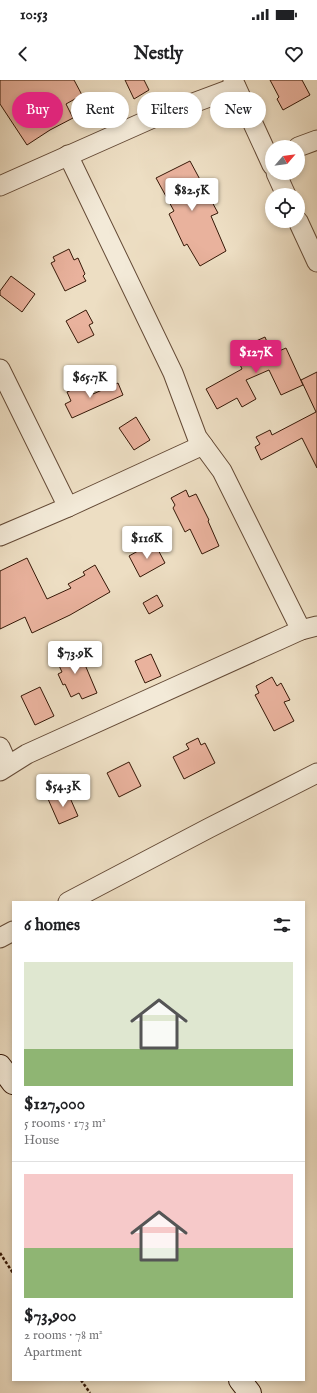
<!DOCTYPE html>
<meta charset="utf-8">
<style>
:root{--surface:#fff;--page:#f2f2f2;--text:#202124;--muted:#757577;--line:#e0e0e0;--accent:#db2777}
body{margin:0;font-family:"IM FELL English",serif;background:var(--page);color:var(--text);height:100vh;display:flex;flex-direction:column;font-size:15px;white-space:nowrap}
*{box-sizing:border-box;margin:0}
p{font-size:13px;color:var(--muted)}
.icon{flex:none;width:22px;height:22px;fill:none;stroke:currentColor;stroke-width:2;stroke-linecap:round;stroke-linejoin:round}
.map{position:relative;flex:1;overflow:hidden}
.details{position:absolute;left:12px;top:821px;width:293px;height:480px;display:flex;flex-direction:column;background:var(--surface);border-radius:0px;box-shadow:0 2px 6px #0003}
.details>*{flex:none}
.banner{position:absolute;left:12px;top:12px;width:293px;height:36px;display:flex;gap:8px}
.needle{width:26px;rotate:62deg}
.controls{position:absolute;left:265px;top:60px;display:grid;gap:8px}
.controls a{display:grid;place-items:center;width:40px;height:40px;border-radius:50%;background:var(--surface);box-shadow:0 2px 6px #0003;font-size:20px}
.price{position:absolute;translate:-50% -34px;padding:0 9px;border-radius:4px;background:#fff;color:#222;font-size:13px;line-height:26px;filter:drop-shadow(0 1px 2px #0008)}
.price::after{content:'';position:absolute;left:50%;top:24px;width:12px;height:9px;margin-left:-6px;background:inherit;clip-path:polygon(0 0,100% 0,50% 100%)}
.price.current{background:var(--accent);color:#fff}
ul{padding:0;list-style:none}
li{display:grid;align-content:center;gap:8px;height:212px;padding:0 12px}
li+li{border-top:1px solid var(--line)}
li span{display:grid;place-items:center;height:124px;border-radius:0px;color:#555}
li>.icon{margin-inline-start:auto}
span .icon{width:72px;height:72px;fill:#fffc;stroke-width:1}
li b{font-size:17px}
h2{display:flex;justify-content:space-between;align-items:center;height:48px;padding:0 12px;font-size:17px}
.chip{padding:0 14px;border-radius:18px;background:var(--surface);box-shadow:0 2px 6px #0003;font-size:14px;line-height:36px}
.chip.current{background:var(--accent);color:#fff}
.status{display:flex;justify-content:space-between;align-items:center;height:28px;padding:0 20px;background:var(--surface);direction:ltr}
.status svg{height:11px;fill:currentColor}
header{display:flex;justify-content:space-between;align-items:center;height:52px;padding:0 12px;background:var(--surface);font-size:18px;font-weight:700}
.map>svg:first-child{display:block}
.building{fill:#e9b29d;stroke:#361807}
.lines{fill:none;stroke-linecap:round;stroke-linejoin:round}
.street-casing{stroke:#644a36;stroke-width:21}
.secondary-casing{stroke:#361807;stroke-width:24}
.path{stroke:#361807;stroke-width:2.5;stroke-dasharray:3 2;stroke-linecap:butt}
.street{stroke:#f3ead8;stroke-width:19}
.secondary{stroke:#f3ead8;stroke-width:22}
</style>
<div class="status"><b>10:53</b><svg viewBox="0 0 49 12"><path d="M0 12V9h3v3zM5 12V6h3v6zM10 12V3h3v9zM15 12V0h3v12zM26 1h20v11H26zM47 4h2v5h-2z"/></svg></div>
<header><svg class="icon" aria-label="back" viewBox="0 0 24 24"><path d="M15 5l-7 7 7 7"/></svg>Nestly<svg class="icon" aria-label="heart" viewBox="0 0 24 24"><path d="M12 20l-8-8c-3-5 5-10 8-4 3-6 11-1 8 4z"/></svg></header>
<div class="map">
<svg width="317" height="1313" viewBox="0 0 317 1313">
<rect width="100%" height="100%" fill="#eddec3"/>
<filter id="stains"><feTurbulence type="fractalNoise" baseFrequency=".005" numOctaves="4"/><feColorMatrix values="0 0 0 0 .2 0 0 0 0 .09 0 0 0 0 .02 0 0 0 .5 -.17"/></filter>
<radialGradient id="worn" r=".72"><stop offset=".6" stop-color="#630" stop-opacity="0"/><stop offset="1" stop-color="#630" stop-opacity=".3"/></radialGradient>
<!-- building -->
<g class="building">
<polygon points="0,0 74,0 82,15 66,24 73,38 50,50 27,65 0,24"/>
<polygon points="125,0 144,0 149,10 134,19"/>
<polygon points="270,0 302,0 310,15 283,30 277,19 279,17"/>
<polygon points="190,81 218,133 211,136 226,171 200,186 187,164 184,166 169,134 174,131 156,98"/>
<polygon points="69,169 74,180 78,178 85,194 83,196 86,201 65,211 51,183 55,181 53,177"/>
<polygon points="11,196 35,214 22,232 0,215 0,211"/>
<polygon points="86,230 93,243 89,245 94,255 78,263 66,241"/>
<polygon points="265,257 272,274 286,268 303,305 281,315 269,290 246,300 256,319 242,327 237,318 217,329 206,309 242,289 234,271"/>
<polygon points="317,292 317,388 302,358 261,380 255,367 260,364 256,357 270,350 272,355 316,332 301,300"/>
<polygon points="88,303 93,314 118,303 123,315 72,338 65,324 71,321 67,312"/>
<polygon points="136,337 150,360 134,370 119,348"/>
<polygon points="186,410 189,417 196,414 209,440 208,441 219,466 202,474 190,449 185,452 173,428 175,425 171,418"/>
<polygon points="154,462 165,483 140,497 129,476"/>
<polygon points="27,478 47,519 71,508 68,504 85,495 83,492 95,485 110,512 70,535 32,553 25,537 0,549 0,491"/>
<polygon points="157,515 163,526 149,534 143,523"/>
<polygon points="74,568 80,582 83,580 97,613 82,619 79,613 71,617 65,604 63,605 58,594 62,592 55,577"/>
<polygon points="151,574 161,596 145,603 135,581"/>
<polygon points="272,597 277,606 281,603 290,620 284,622 294,641 274,651 255,615 259,613 256,606"/>
<polygon points="40,607 54,636 35,645 21,616"/>
<polygon points="198,658 201,665 205,663 215,683 184,699 173,677 189,669 186,664"/>
<polygon points="129,682 141,706 119,717 107,693"/>
<polygon points="67,711 78,736 59,744 48,719"/>
</g>
<g class="lines">
<defs>
<g id="street">
<polyline points="233,0 272,85"/>
<polyline points="298,67 317,60"/>
<polyline points="68,75 173,293 197,357 222,391 301,550"/>
<polyline points="276,93 286,115"/>
<polyline points="0,106 153,38 236,7"/>
<polyline points="298,141 317,182"/>
<polyline points="0,289 68,427"/>
<polyline points="0,456 68,427 203,365"/>
<polyline points="0,667 8,685"/>
<polyline points="0,691 27,674 279,560 301,550 317,546"/>
<polyline points="68,822 209,748 317,693"/>
<polyline points="0,858 13,851"/>
</g>
<g id="secondary">
<polyline points="0,986 13,1003"/>
<polyline points="240,1300 250,1313"/>
</g>
</defs>
<!-- street casing -->
<use href="#street" class="street-casing"/>
<!-- secondary casing -->
<use href="#secondary" class="secondary-casing"/>
<!-- path -->
<g class="path">
<polyline points="0,1173 13,1193"/>
<polyline points="81,1300 90,1313"/>
</g>
<!-- street -->
<use href="#street" class="street"/>
<!-- secondary -->
<use href="#secondary" class="secondary"/>
</g>
<rect width="100%" height="100%" filter="url(#stains)"/>
<rect width="100%" height="100%" fill="url(#worn)"/>
</svg>
<div class="controls">
<a><svg class="needle" viewBox="-14 -14 28 28"><path d="M0-13l5 13h-10z" fill="#e53935"/><path d="M0 13l5-13h-10z" fill="#757577"/></svg></a>
<a><svg class="icon" aria-label="locate" viewBox="0 0 24 24"><circle cx="12" cy="12" r="6"/><path d="M12 2v4M12 18v4M2 12h4M18 12h4"/></svg></a>
</div>
<b class="price" style="left:192px;top:132px">$82.5K</b>
<b class="price current" style="left:256px;top:294px">$127K</b>
<b class="price" style="left:90px;top:319px">$65.7K</b>
<b class="price" style="left:147px;top:480px">$116K</b>
<b class="price" style="left:75px;top:595px">$73.9K</b>
<b class="price" style="left:63px;top:728px">$54.3K</b>
<div class="banner">
<a class="chip current">Buy</a>
<a class="chip">Rent</a>
<a class="chip">Filters</a>
<a class="chip">New</a>
</div>
<section class="details">
<h2>6 homes<svg class="icon" aria-label="filters" viewBox="0 0 24 24"><path d="M4 7h16M4 17h16"/><circle cx="9" cy="7" r="2"/><circle cx="15" cy="17" r="2"/></svg></h2>
<ul>
<li><span style="background:linear-gradient(#dfe7d0 70%,#8fb573 0)"><svg class="icon" aria-label="home" viewBox="0 0 24 24"><path d="M3 11l9-7 9 7M6 9v11h12V9"/></svg></span><div><b>$127,000</b><p>5 rooms · 173 m²</p><p>House</p></div></li>
<li><span style="background:linear-gradient(#f6c9c9 60%,#8fb573 0)"><svg class="icon" aria-label="home" viewBox="0 0 24 24"><path d="M3 11l9-7 9 7M6 9v11h12V9"/></svg></span><div><b>$73,900</b><p>2 rooms · 78 m²</p><p>Apartment</p></div></li>
</ul>
</section>
</div>
